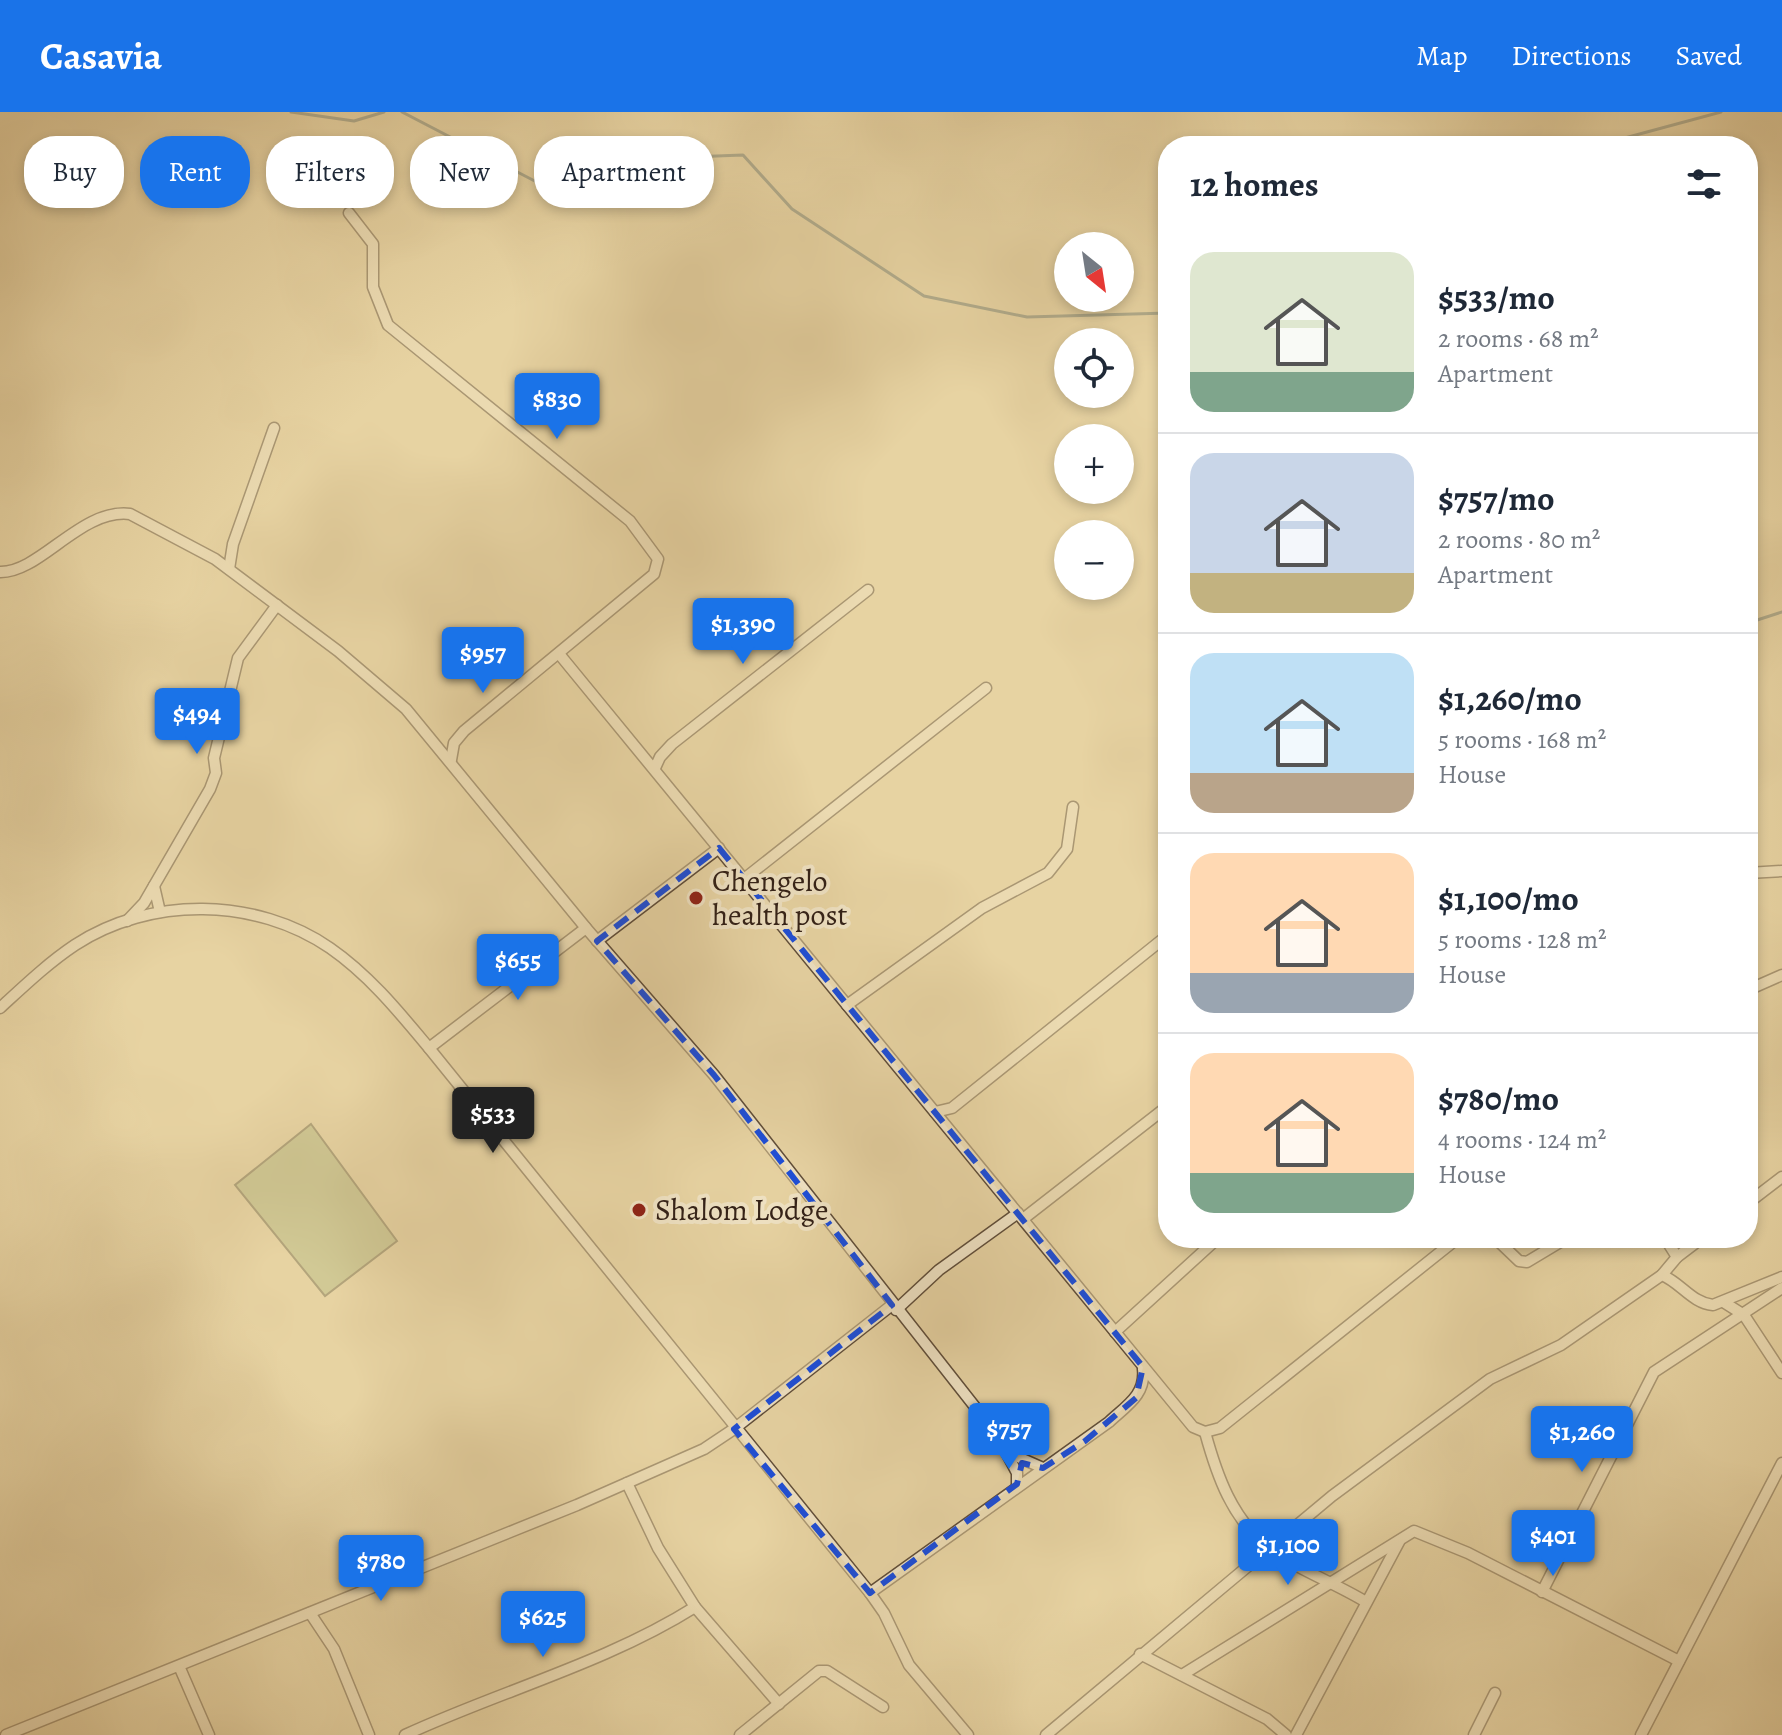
<!DOCTYPE html>
<meta charset="utf-8">
<style>
:root{--surface:#fff;--page:#f6f6f7;--text:#1f2937;--muted:#747a83;--line:#e0e1e3;--accent:#1a73e8}
body{margin:0;font-family:Alegreya,serif;background:var(--page);color:var(--text);height:100vh;display:flex;flex-direction:column;font-size:30px;white-space:nowrap}
*{box-sizing:border-box;margin:0}
p{font-size:26px;color:var(--muted)}
.icon{flex:none;width:44px;height:44px;fill:none;stroke:currentColor;stroke-width:2;stroke-linecap:round;stroke-linejoin:round}
.map{position:relative;flex:1;overflow:hidden}
.drawer{position:absolute;left:1158px;top:24px;width:600px;height:1112px;display:flex;flex-direction:column;background:var(--surface);border-radius:32px;box-shadow:0 4px 12px #0003}
.drawer>*{flex:none}
.top-card{position:absolute;left:24px;top:24px;width:760px;height:72px;display:flex;gap:16px}
.needle{width:52px;rotate:150deg}
.fabs{position:absolute;left:1054px;top:120px;display:grid;gap:16px}
.fabs a{display:grid;place-items:center;width:80px;height:80px;border-radius:50%;background:var(--surface);box-shadow:0 4px 12px #0003;font-size:40px}
.price{position:absolute;translate:-50% -68px;padding:0 18px;border-radius:8px;background:var(--accent);color:#fff;font-size:26px;line-height:52px;filter:drop-shadow(0 2px 4px #0008)}
.price::after{content:'';position:absolute;left:50%;top:48px;width:24px;height:18px;margin-left:-12px;background:inherit;clip-path:polygon(0 0,100% 0,50% 100%)}
.price.current{background:#222;color:#fff}
ul{padding:0;list-style:none}
li{display:flex;align-items:center;gap:24px;height:200px;padding:0 32px}
li+li{border-top:2px solid var(--line)}
li span{display:grid;place-items:center;flex:none;width:224px;height:160px;border-radius:24px;color:#555}
li>.icon{margin-inline-start:auto}
span .icon{width:96px;height:96px;fill:#fffc;stroke-width:1}
li b{font-size:34px}
h2{display:flex;justify-content:space-between;align-items:center;height:96px;padding:0 32px;font-size:34px}
.chip{padding:0 28px;border-radius:32px;background:var(--surface);box-shadow:0 4px 12px #0003;font-size:28px;line-height:72px}
.chip.current{background:var(--accent);color:#fff}
header{display:flex;align-items:center;gap:48px;box-sizing:border-box;height:112px;padding:0 40px;background:var(--accent);color:#fff}
header strong{font-size:38px}
nav{display:flex;gap:44px;margin-inline-start:auto;font-size:28px}
.map>svg:first-child{display:block}
.green{fill:#b7bc85;stroke:#756e4e;stroke-width:2}
.lines{fill:none;stroke-linecap:round;stroke-linejoin:round}
.stream{stroke:#6f7b6f;stroke-width:3}
.minor-casing{stroke:#604e3a;stroke-width:13}
.minor{stroke:#efe2c3;stroke-width:10}
.marked{fill:none;stroke:#1d4ed8;stroke-width:6;stroke-dasharray:16 10;stroke-linejoin:round}
.poi-dot{fill:#8f2418;stroke:#efe2c3;stroke-width:3}
.labels{text-anchor:middle;stroke-width:8;stroke-linejoin:round;paint-order:stroke}
.poi-label{font-size:30px;fill:#332117;stroke:#efe2c3;text-anchor:start}
</style>
<header>
<strong>Casavia</strong>
<nav><a>Map</a><a>Directions</a><a>Saved</a></nav>
</header>
<div class="map">
<svg width="1782" height="1623" viewBox="0 0 1782 1623">
<rect width="100%" height="100%" fill="#e7d3a3"/>
<filter id="stains"><feTurbulence type="fractalNoise" baseFrequency=".0025" numOctaves="4"/><feColorMatrix values="0 0 0 0 .2 0 0 0 0 .09 0 0 0 0 .02 0 0 0 .5 -.17"/></filter>
<radialGradient id="worn" r=".72"><stop offset=".6" stop-color="#630" stop-opacity="0"/><stop offset="1" stop-color="#630" stop-opacity=".3"/></radialGradient>
<!-- green -->
<polygon class="green" points="311,1012 397,1129 325,1184 235,1073"/>
<g class="lines">
<!-- stream -->
<g class="stream">
<polyline points="291,0 354,9 384,0"/>
<polyline points="402,0 552,78 637,47 743,43 792,97 924,184 1027,205 1168,201"/>
<polyline points="1595,34 1721,0"/>
<polyline points="1748,511 1782,500"/>
</g>
<defs>
<g id="minor">
<polyline points="349,101 373,132 373,175 388,213 630,409 658,447 654,462 464,619 454,631 451,648"/>
<polyline points="229,457 233,432 274,316"/>
<path d="M0 460C40 461 81 396 130 402L215 447 338 539 406 597 586 816 714 963 979 1300 1018 1345 1043 1356"/>
<polyline points="560,543 1193,1315 1205,1320 1220,1316 1458,1126"/>
<polyline points="655,656 660,645 672,632 868,478"/>
<polyline points="1748,761 1782,759"/>
<polyline points="744,767 986,576"/>
<polyline points="154,774 160,800"/>
<polyline points="127,809 144,791 210,677 216,661 214,646 238,546 277,493"/>
<polyline points="597,829 719,736"/>
<polyline points="1748,878 1782,863"/>
<polyline points="847,893 982,796 1048,761 1067,737 1073,695"/>
<path d="M0 896C24 874 48 851 75 833 150 784 256 785 330 836 369 863 399 900 429 936L870 1481 884 1501 909 1553 968 1623"/>
<polyline points="429,936 586,816"/>
<polyline points="935,1000 952,996 1168,823"/>
<polyline points="1748,1091 1782,1065"/>
<polyline points="1023,1107 1168,994"/>
<polyline points="1495,1126 1519,1149 1527,1150 1567,1126"/>
<polyline points="1677,1145 1702,1126"/>
<polyline points="1662,1163 1677,1145 1665,1126"/>
<polyline points="1725,1191 1744,1203 1782,1261"/>
<polyline points="896,1198 939,1158 1018,1101"/>
<polyline points="1115,1220 1218,1126"/>
<path d="M1205 1320C1217 1364 1232 1407 1269 1436 1294 1456 1337 1472 1366 1490"/>
<polyline points="1004,1336 1017,1361 1017,1372"/>
<polyline points="627,1371 658,1436 695,1495 779,1592"/>
<polyline points="1542,1480 1654,1260 1782,1176"/>
<path d="M870 1481 1109 1310C1126 1294 1146 1283 1143 1257"/>
<polyline points="310,1501 334,1537 369,1623"/>
<polyline points="1140,1542 1267,1607 1286,1623"/>
<polyline points="179,1554 209,1623"/>
<polyline points="1182,1563 1414,1419 1468,1441 1679,1549"/>
<polyline points="6,1623 577,1393 704,1337 734,1317 892,1193"/>
<path d="M405 1623C500 1579 606 1551 695 1495"/>
<polyline points="740,1623 819,1559 827,1559 883,1595"/>
<path d="M1046 1623 1332 1384 1490 1267 1561 1233 1662 1163C1681 1171 1692 1191 1713 1193L1782 1165"/>
<polyline points="1296,1623 1399,1430"/>
<polyline points="1474,1623 1495,1581"/>
<polyline points="1641,1623 1782,1351"/>
</g>
</defs>
<!-- minor casing -->
<use href="#minor" class="minor-casing"/>
<!-- minor -->
<use href="#minor" class="minor"/>
</g>
<!-- marked area -->
<path d="M0 0H1782V1623H0ZM719 736 1143 1255 1136 1286 1085 1329 1043 1356 1022 1351 1017 1372 870 1481 734 1317 892 1193 714 963 597 829Z" fill="#e7d3a3" fill-opacity=".55" fill-rule="evenodd"/>
<path class="marked" d="M719 736 1143 1255 1136 1286 1085 1329 1043 1356 1022 1351 1017 1372 870 1481 734 1317 892 1193 714 963 597 829Z"/>
<!-- markers -->
<g class="poi-dot">
<circle cx="696" cy="786" r="8"/>
<circle cx="639" cy="1098" r="8"/>
</g>
<g class="labels">
<!-- poi labels -->
<g class="poi-label">
<text x="712" y="779">Chengelo<tspan x="712" dy="34">health post</tspan></text>
<text x="655" y="1108">Shalom Lodge</text>
</g>
</g>
<rect width="100%" height="100%" filter="url(#stains)"/>
<rect width="100%" height="100%" fill="url(#worn)"/>
</svg>
<div class="fabs">
<a><svg class="needle" viewBox="-14 -14 28 28"><path d="M0-13l5 13h-10z" fill="#e53935"/><path d="M0 13l5-13h-10z" fill="#747a83"/></svg></a>
<a><svg class="icon" aria-label="locate" viewBox="0 0 24 24"><circle cx="12" cy="12" r="6"/><path d="M12 2v4M12 18v4M2 12h4M18 12h4"/></svg></a>
<a>+</a>
<a>−</a>
</div>
<b class="price" style="left:557px;top:329px">$830</b>
<b class="price" style="left:743px;top:554px">$1,390</b>
<b class="price" style="left:483px;top:583px">$957</b>
<b class="price" style="left:197px;top:644px">$494</b>
<b class="price" style="left:518px;top:890px">$655</b>
<b class="price current" style="left:493px;top:1043px">$533</b>
<b class="price" style="left:1009px;top:1359px">$757</b>
<b class="price" style="left:1582px;top:1362px">$1,260</b>
<b class="price" style="left:1553px;top:1466px">$401</b>
<b class="price" style="left:1288px;top:1475px">$1,100</b>
<b class="price" style="left:381px;top:1491px">$780</b>
<b class="price" style="left:543px;top:1547px">$625</b>
<div class="top-card">
<a class="chip">Buy</a>
<a class="chip current">Rent</a>
<a class="chip">Filters</a>
<a class="chip">New</a>
<a class="chip">Apartment</a>
</div>
<section class="drawer">
<h2>12 homes<svg class="icon" aria-label="filters" viewBox="0 0 24 24"><path d="M4 7h16M4 17h16"/><circle cx="9" cy="7" r="2"/><circle cx="15" cy="17" r="2"/></svg></h2>
<ul>
<li><span style="background:linear-gradient(#dfe7d0 75%,#7fa58c 0)"><svg class="icon" aria-label="home" viewBox="0 0 24 24"><path d="M3 11l9-7 9 7M6 9v11h12V9"/></svg></span><div><b>$533/mo</b><p>2 rooms · 68 m²</p><p>Apartment</p></div></li>
<li><span style="background:linear-gradient(#c9d6e8 75%,#c2b280 0)"><svg class="icon" aria-label="home" viewBox="0 0 24 24"><path d="M3 11l9-7 9 7M6 9v11h12V9"/></svg></span><div><b>$757/mo</b><p>2 rooms · 80 m²</p><p>Apartment</p></div></li>
<li><span style="background:linear-gradient(#bfe0f5 75%,#b9a48a 0)"><svg class="icon" aria-label="home" viewBox="0 0 24 24"><path d="M3 11l9-7 9 7M6 9v11h12V9"/></svg></span><div><b>$1,260/mo</b><p>5 rooms · 168 m²</p><p>House</p></div></li>
<li><span style="background:linear-gradient(#ffd9b3 75%,#9aa5b1 0)"><svg class="icon" aria-label="home" viewBox="0 0 24 24"><path d="M3 11l9-7 9 7M6 9v11h12V9"/></svg></span><div><b>$1,100/mo</b><p>5 rooms · 128 m²</p><p>House</p></div></li>
<li><span style="background:linear-gradient(#ffd9b3 75%,#7fa58c 0)"><svg class="icon" aria-label="home" viewBox="0 0 24 24"><path d="M3 11l9-7 9 7M6 9v11h12V9"/></svg></span><div><b>$780/mo</b><p>4 rooms · 124 m²</p><p>House</p></div></li>
</ul>
</section>
</div>
